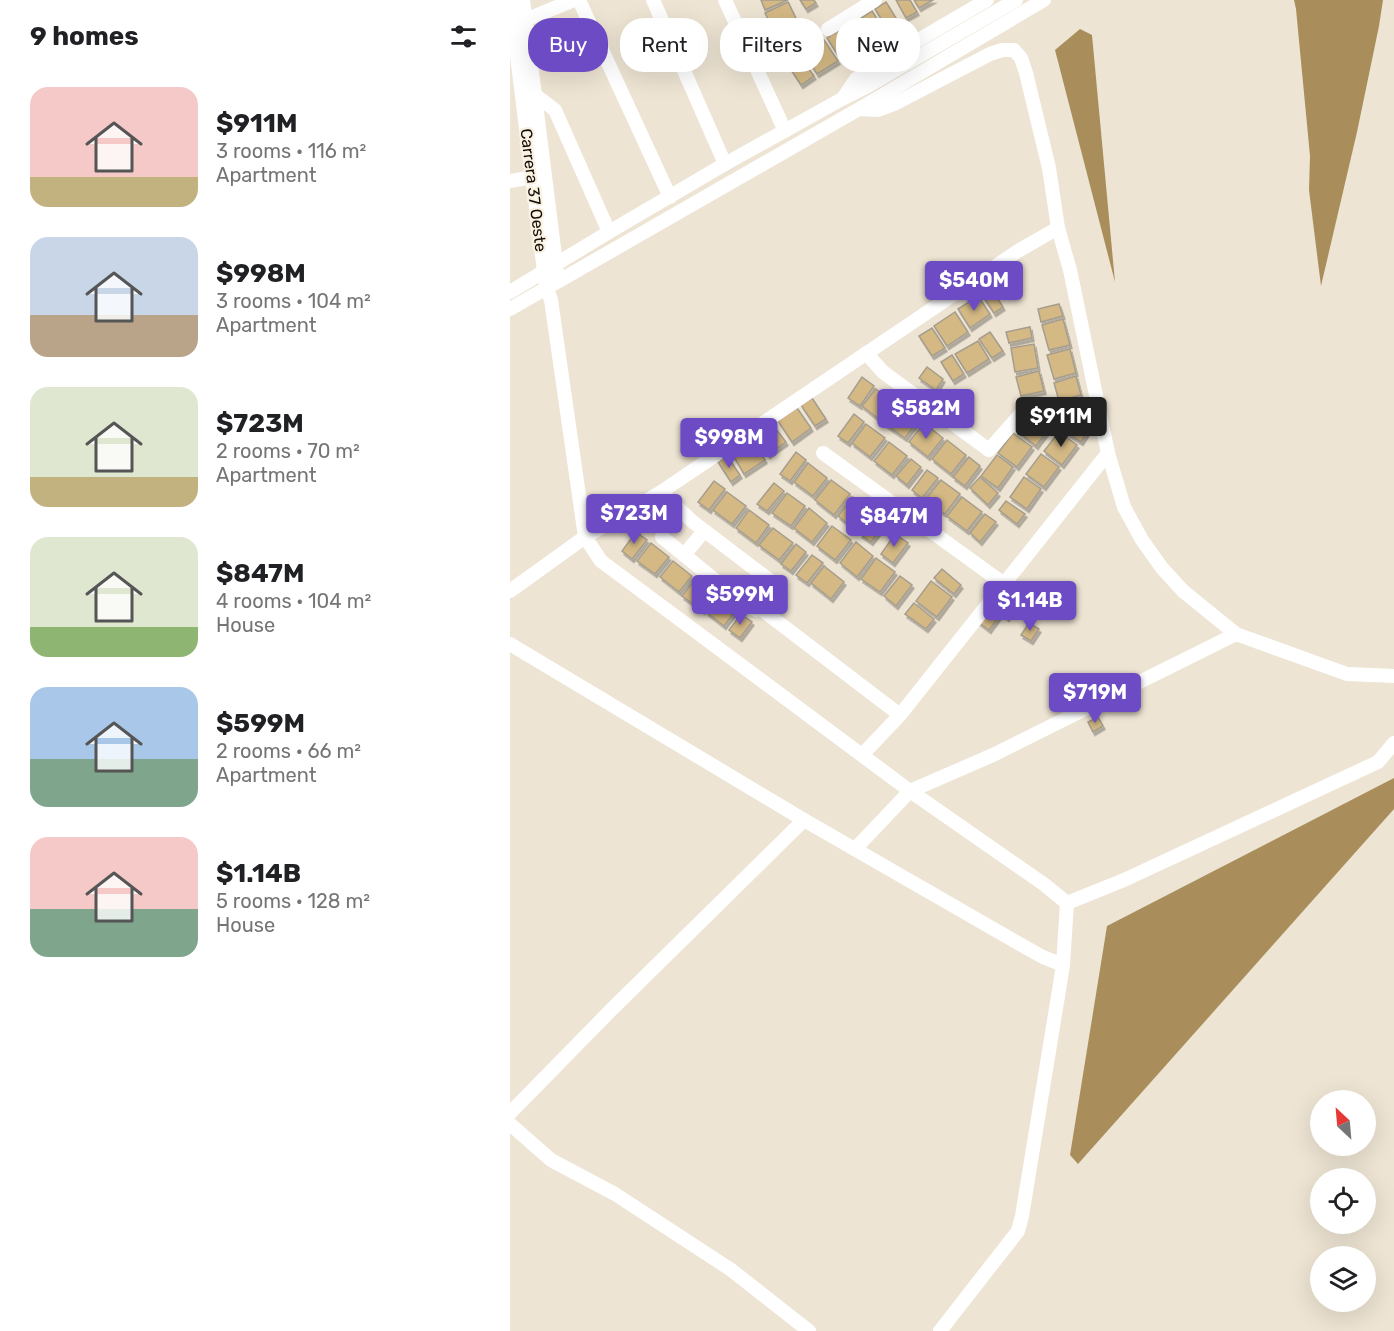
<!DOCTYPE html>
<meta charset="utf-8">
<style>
:root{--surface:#fff;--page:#f6f6f6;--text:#202124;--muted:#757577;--accent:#6c4bc4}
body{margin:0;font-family:Rubik,sans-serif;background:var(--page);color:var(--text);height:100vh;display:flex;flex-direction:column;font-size:22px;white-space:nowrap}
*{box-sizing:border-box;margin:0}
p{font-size:20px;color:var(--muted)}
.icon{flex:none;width:33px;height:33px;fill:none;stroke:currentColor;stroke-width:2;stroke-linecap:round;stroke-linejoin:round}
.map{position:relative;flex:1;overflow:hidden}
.panel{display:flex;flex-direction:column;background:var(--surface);width:510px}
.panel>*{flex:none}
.top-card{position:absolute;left:18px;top:18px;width:570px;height:54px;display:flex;gap:12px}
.needle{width:39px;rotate:334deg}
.buttons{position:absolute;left:800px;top:1090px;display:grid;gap:12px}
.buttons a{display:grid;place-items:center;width:66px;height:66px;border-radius:50%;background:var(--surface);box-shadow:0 6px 24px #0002;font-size:30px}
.price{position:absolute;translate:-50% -51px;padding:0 14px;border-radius:6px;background:var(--accent);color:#fff;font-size:20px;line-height:39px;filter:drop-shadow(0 2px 3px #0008)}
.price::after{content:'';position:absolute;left:50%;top:36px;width:18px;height:14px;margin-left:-9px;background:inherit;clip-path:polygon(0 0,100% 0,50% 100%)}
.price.selected{background:#222;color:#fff}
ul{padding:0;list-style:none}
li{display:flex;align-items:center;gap:18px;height:150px;padding:0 30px}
li span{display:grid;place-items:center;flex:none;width:168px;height:120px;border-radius:18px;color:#555}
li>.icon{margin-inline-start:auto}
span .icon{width:72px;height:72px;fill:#fffc;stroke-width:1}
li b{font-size:26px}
h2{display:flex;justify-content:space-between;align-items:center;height:72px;padding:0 30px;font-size:26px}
.chip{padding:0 21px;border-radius:24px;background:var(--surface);box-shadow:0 6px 24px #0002;font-size:21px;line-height:54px}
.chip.selected{background:var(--accent);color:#fff}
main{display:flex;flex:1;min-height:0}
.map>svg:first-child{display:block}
.water{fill:#a98e5c}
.building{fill:#d4b985;stroke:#a69d8d;stroke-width:1.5;filter:url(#shadow)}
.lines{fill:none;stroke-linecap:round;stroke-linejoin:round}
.street{stroke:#fff;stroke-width:14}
.labels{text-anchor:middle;stroke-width:4.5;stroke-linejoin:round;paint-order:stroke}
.street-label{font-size:16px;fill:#110d08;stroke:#fbf1e0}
</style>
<main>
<section class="panel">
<h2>9 homes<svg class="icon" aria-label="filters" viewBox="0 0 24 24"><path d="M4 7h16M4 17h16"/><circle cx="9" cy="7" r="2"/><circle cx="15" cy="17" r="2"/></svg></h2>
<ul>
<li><span style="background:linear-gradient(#f6c9c9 75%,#c2b280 0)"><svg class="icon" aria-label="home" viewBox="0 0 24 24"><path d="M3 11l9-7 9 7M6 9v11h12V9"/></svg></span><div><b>$911M</b><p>3 rooms · 116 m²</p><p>Apartment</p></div></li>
<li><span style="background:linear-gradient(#c9d6e8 65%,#b9a48a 0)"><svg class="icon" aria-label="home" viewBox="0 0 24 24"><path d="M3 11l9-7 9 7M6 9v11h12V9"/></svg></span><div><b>$998M</b><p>3 rooms · 104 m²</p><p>Apartment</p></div></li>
<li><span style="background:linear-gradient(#dfe7d0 75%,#c2b280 0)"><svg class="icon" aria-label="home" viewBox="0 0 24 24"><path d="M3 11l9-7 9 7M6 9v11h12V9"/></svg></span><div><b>$723M</b><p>2 rooms · 70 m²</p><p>Apartment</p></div></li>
<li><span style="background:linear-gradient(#dfe7d0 75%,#8fb573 0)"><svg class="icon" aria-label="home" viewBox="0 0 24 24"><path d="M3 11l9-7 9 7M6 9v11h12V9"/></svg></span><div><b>$847M</b><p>4 rooms · 104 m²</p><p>House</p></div></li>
<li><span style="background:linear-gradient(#a9c7e8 60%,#7fa58c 0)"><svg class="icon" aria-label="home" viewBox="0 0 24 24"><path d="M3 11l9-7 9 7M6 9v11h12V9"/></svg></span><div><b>$599M</b><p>2 rooms · 66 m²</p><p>Apartment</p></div></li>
<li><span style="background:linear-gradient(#f6c9c9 60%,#7fa58c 0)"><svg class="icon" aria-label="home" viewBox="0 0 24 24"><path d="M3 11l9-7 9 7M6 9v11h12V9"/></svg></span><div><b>$1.14B</b><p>5 rooms · 128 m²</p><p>House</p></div></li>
</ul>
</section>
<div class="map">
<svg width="884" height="1331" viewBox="0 0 884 1331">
<defs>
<filter id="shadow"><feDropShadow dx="2" dy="3.5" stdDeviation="0" flood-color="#0004"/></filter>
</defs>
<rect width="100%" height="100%" fill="#ede4d3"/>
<!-- water -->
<g class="water">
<polygon points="784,0 873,0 869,26 847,132 811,286 799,190 800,156 786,9"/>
<polygon points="570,29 582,35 605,282 545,50"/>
<polygon points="884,778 884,809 568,1164 560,1155 597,926"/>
</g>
<!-- building -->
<g class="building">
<polygon points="251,0 278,0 255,10"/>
<polygon points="290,0 304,0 306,3 296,9"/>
<polygon points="386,0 400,0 407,12 396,18"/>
<polygon points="404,0 423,0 409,8"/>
<polygon points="278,2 289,25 266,36 255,13"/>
<polygon points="376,2 389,23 378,30 365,9"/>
<polygon points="362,11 376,33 356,46 342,24"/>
<polygon points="339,24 353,46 331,60 317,38"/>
<polygon points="290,29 297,42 274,53 267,40"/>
<polygon points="314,40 328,61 307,74 294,53"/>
<polygon points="290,57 304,76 291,85 278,65"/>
<polygon points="481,288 493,307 484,313 472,295"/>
<polygon points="468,296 480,314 460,328 448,309"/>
<polygon points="549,304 553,316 531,322 528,309"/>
<polygon points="445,312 458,332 437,346 424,326"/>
<polygon points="553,319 560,345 539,350 532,325"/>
<polygon points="520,327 522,338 499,343 496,332"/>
<polygon points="422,328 435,348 422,356 409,336"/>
<polygon points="480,332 493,351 482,358 469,339"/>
<polygon points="468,341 479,359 457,373 445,354"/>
<polygon points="524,344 528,368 505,372 501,348"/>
<polygon points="560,349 566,373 544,379 537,355"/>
<polygon points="442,355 454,374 443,381 431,362"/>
<polygon points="417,367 433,379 426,390 409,378"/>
<polygon points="529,371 534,391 511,396 506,377"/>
<polygon points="566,376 571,395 549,401 544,383"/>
<polygon points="352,377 364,386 350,406 338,398"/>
<polygon points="366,389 385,404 371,421 352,406"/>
<polygon points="302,398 316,419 305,426 291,405"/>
<polygon points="531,399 548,412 542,420 524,408"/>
<polygon points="390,403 410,418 395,438 375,424"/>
<polygon points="287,408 301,428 282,442 268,421"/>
<polygon points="521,411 541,426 526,446 506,430"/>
<polygon points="344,414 354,422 338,443 328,436"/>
<polygon points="558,418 578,431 571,442 551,429"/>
<polygon points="414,423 433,438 418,457 399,442"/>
<polygon points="262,424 276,442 258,455 245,437"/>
<polygon points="356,424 375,438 360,457 342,443"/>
<polygon points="549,432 567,445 552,465 534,451"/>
<polygon points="503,433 522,447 507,467 488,453"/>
<polygon points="242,439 255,460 234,474 221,452"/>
<polygon points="437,440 456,455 441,474 422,459"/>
<polygon points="379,442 397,456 382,475 364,461"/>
<polygon points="286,452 296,460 280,481 270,474"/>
<polygon points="531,454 549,467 534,487 516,474"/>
<polygon points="487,455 503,467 488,488 471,476"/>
<polygon points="217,456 230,475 221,482 208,462"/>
<polygon points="459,457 470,466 455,486 443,477"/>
<polygon points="401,459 411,467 397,485 386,476"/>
<polygon points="298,463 317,478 303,496 284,482"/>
<polygon points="417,470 428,478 412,498 402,490"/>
<polygon points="470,477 488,493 478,505 460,488"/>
<polygon points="514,477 531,489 517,509 500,497"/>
<polygon points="321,480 340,494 324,515 305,500"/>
<polygon points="431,480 450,494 435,514 415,500"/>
<polygon points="204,481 215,489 199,510 188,502"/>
<polygon points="264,483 274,491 257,511 247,504"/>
<polygon points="217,492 236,506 222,524 203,510"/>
<polygon points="277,493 295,506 281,526 262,513"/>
<polygon points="343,497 362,511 347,531 328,516"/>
<polygon points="452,497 472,512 457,531 437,516"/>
<polygon points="496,501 515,514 507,524 489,510"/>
<polygon points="299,508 317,523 302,542 284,528"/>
<polygon points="239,510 259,525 246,543 226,528"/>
<polygon points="366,513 377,521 361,542 350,534"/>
<polygon points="475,514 486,522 470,542 460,533"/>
<polygon points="322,526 341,540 325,560 307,546"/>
<polygon points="263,528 283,543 269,560 249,545"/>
<polygon points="126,532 137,540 122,559 112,551"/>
<polygon points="385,534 398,543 383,563 371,554"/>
<polygon points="346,542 363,556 347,577 330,563"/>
<polygon points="141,543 159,557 145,574 127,561"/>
<polygon points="286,544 296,552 281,571 271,564"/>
<polygon points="302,555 313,563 297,583 286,575"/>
<polygon points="366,558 385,572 370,592 351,579"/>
<polygon points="163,561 182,576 169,592 150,577"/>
<polygon points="314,566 334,582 321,599 301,583"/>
<polygon points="432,569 451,585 444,594 424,578"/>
<polygon points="390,576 402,585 386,606 374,596"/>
<polygon points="186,578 206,593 193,611 172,596"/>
<polygon points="421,581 442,597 427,617 406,601"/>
<polygon points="494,588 511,601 497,618 480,604"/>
<polygon points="209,596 226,610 214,626 196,612"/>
<polygon points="404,603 424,619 416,629 395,614"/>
<polygon points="479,607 490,615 479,630 467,621"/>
<polygon points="231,614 242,622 230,638 219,630"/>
<polygon points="519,623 529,629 521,641 511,635"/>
<polygon points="588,717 593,726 583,732 578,722"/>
</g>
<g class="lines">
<!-- street -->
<g class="street">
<polyline points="13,0 47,272"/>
<polyline points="69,0 160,197"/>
<polyline points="143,0 215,164"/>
<polyline points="215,0 275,131"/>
<polyline points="0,1 36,287 41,300 75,537 91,561 400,791 535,885 557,903"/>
<polyline points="15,20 64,0"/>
<polyline points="318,29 365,0"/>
<polyline points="24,94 45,110 99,232"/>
<polyline points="334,97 346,79 369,63 477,0"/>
<polyline points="349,109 368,110 384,104 480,54 492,50 504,50 511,58 516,73 539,168 548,228 560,270 598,453 614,507 632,540 652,568 673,591 726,634 837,674 884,676"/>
<polyline points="0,181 23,177"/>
<polyline points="0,292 99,232 215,164 332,99 358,86 506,0"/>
<polyline points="0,309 349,109 534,0"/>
<polyline points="356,353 373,372 479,450 510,415"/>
<polyline points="313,453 494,584"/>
<polyline points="151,492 183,522 262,582 264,587 261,596 251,609 246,610 238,607 152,537"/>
<polyline points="174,555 194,531"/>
<polyline points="0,591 75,537 151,492 508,251 548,228"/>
<polyline points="251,609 390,715"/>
<polyline points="0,644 294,820 515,947 533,957 553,965"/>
<polyline points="352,755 390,715 598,453"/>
<polyline points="345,849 400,791 483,755 726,634"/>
<polyline points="557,903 614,880 868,762 884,743"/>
<polyline points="0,1113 102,1009 294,820"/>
<polyline points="0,1124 41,1160 105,1194 220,1269 299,1331"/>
<polyline points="430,1331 508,1231 512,1216 549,990 553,965 557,903"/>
</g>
</g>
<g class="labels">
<!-- street labels -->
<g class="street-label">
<text transform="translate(24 190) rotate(83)" y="6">Carrera 37 Oeste</text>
</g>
</g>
</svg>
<div class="buttons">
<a><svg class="needle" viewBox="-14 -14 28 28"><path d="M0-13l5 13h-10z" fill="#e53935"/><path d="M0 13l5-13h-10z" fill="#757577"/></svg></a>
<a><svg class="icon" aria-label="locate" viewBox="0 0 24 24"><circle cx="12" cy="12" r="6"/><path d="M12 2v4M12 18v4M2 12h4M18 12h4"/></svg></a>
<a><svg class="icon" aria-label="layers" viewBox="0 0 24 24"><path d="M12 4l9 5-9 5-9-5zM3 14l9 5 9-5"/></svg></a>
</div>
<b class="price" style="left:464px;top:312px">$540M</b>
<b class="price" style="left:416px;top:440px">$582M</b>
<b class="price selected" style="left:551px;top:448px">$911M</b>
<b class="price" style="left:219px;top:469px">$998M</b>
<b class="price" style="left:124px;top:545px">$723M</b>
<b class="price" style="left:384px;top:548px">$847M</b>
<b class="price" style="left:230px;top:626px">$599M</b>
<b class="price" style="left:520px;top:632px">$1.14B</b>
<b class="price" style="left:585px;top:724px">$719M</b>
<div class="top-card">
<a class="chip selected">Buy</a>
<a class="chip">Rent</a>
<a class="chip">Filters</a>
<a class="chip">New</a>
</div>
</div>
</main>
